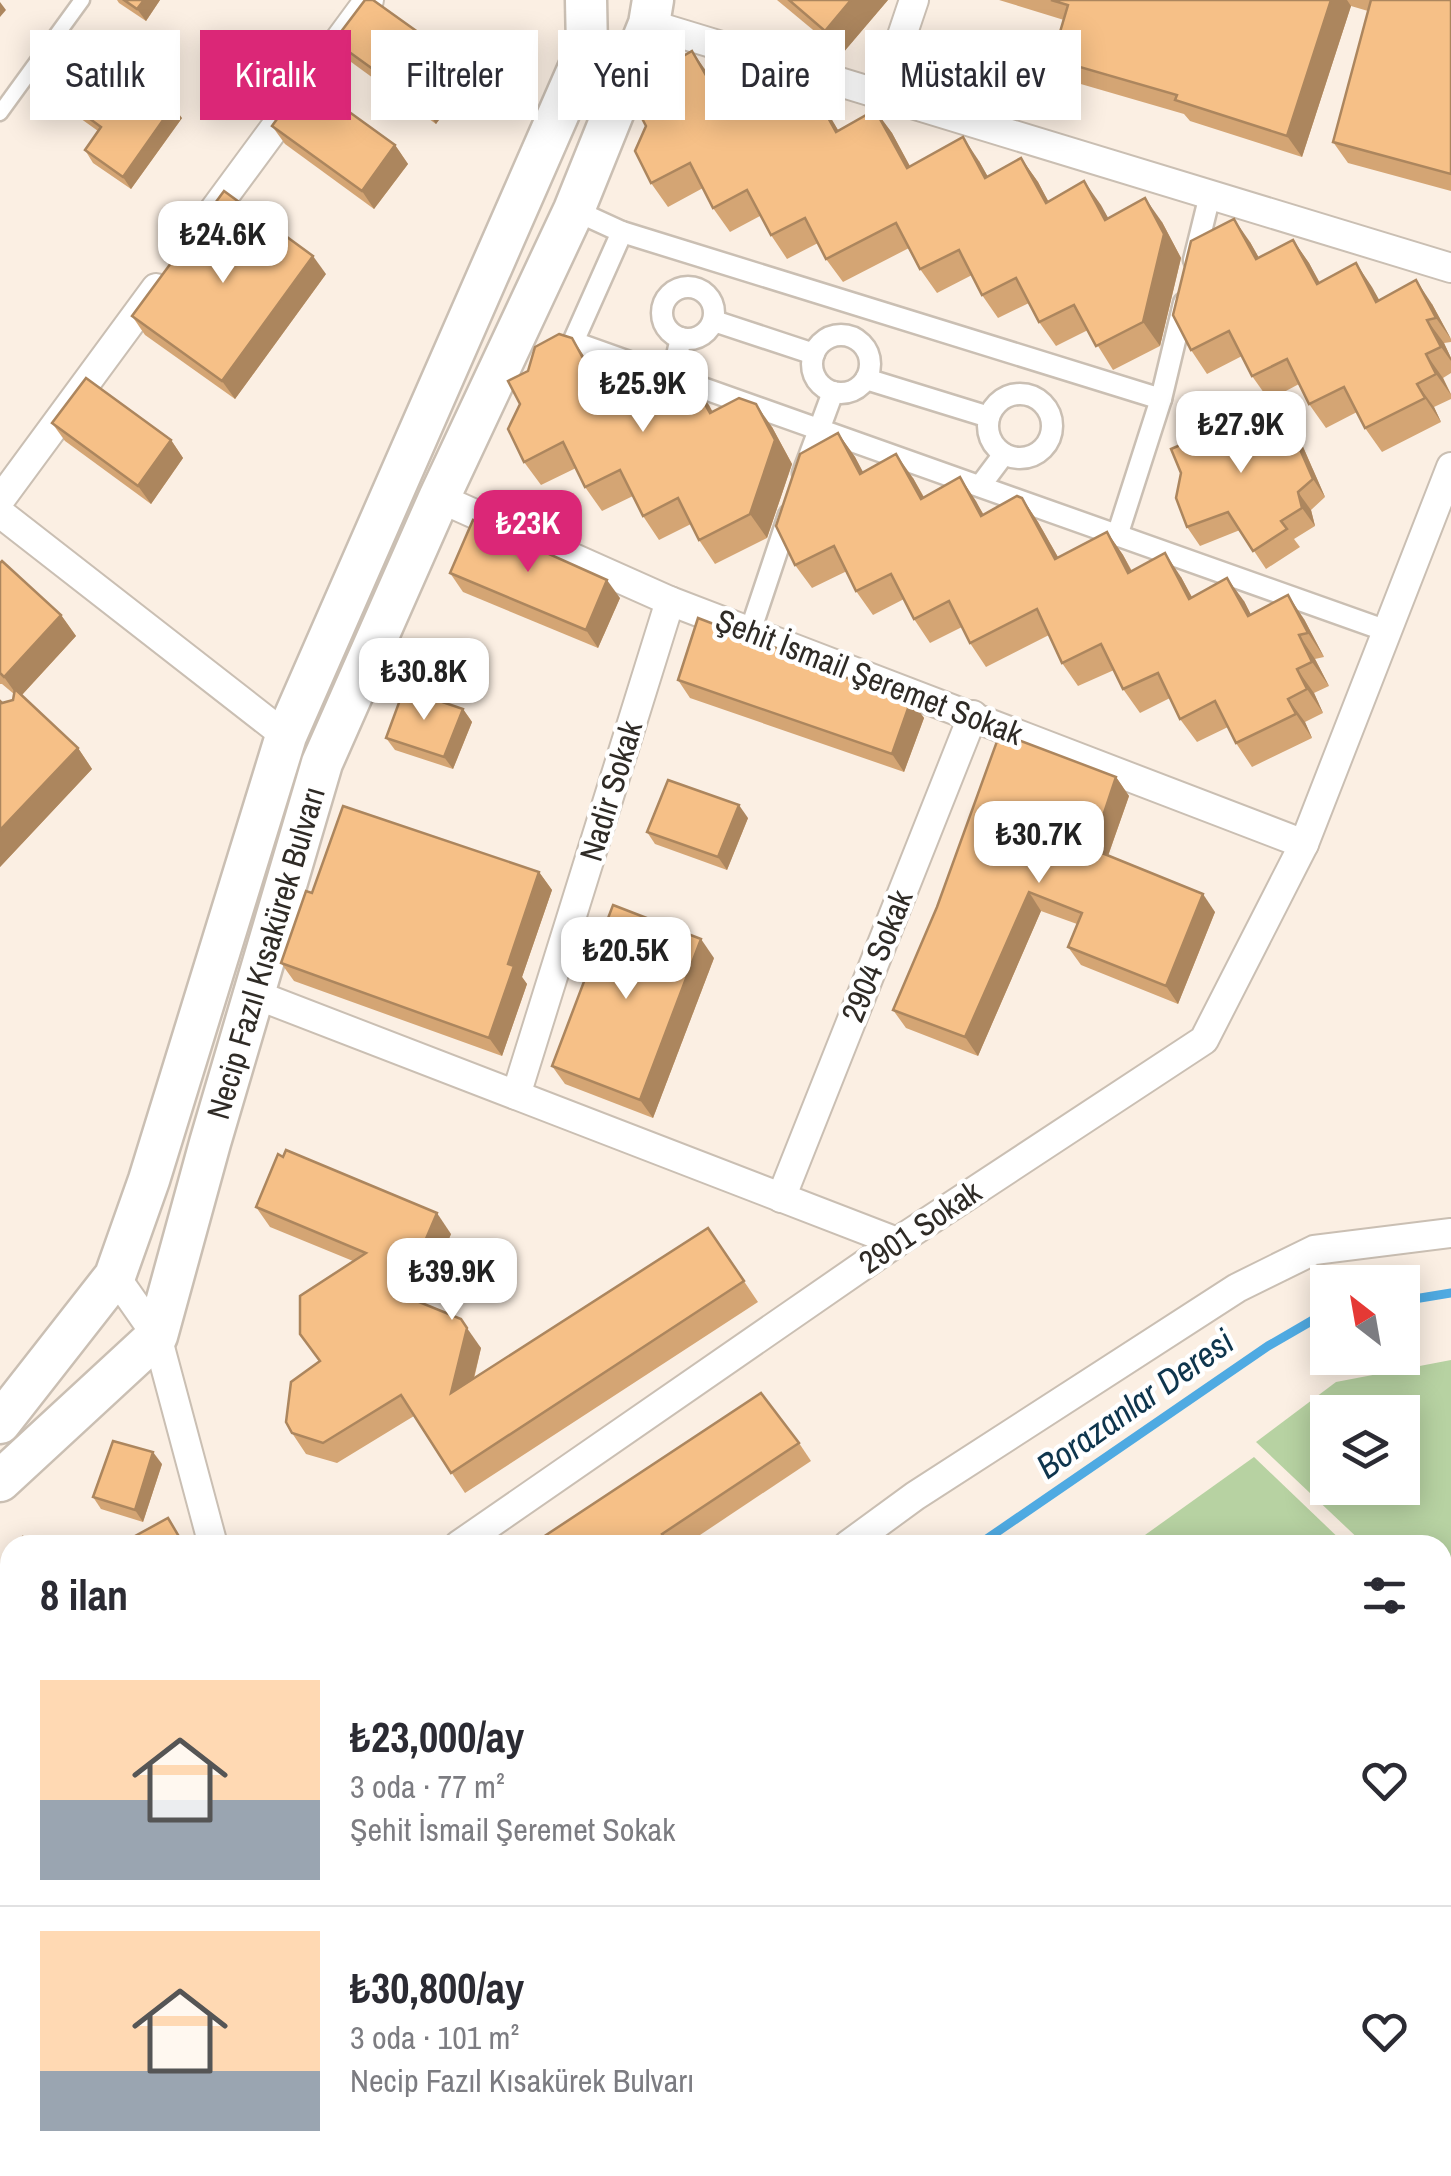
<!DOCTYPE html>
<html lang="tr">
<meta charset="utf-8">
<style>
:root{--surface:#fff;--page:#f7f7f7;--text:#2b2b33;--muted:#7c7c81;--line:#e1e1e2;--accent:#db2777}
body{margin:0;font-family:"Archivo Narrow",sans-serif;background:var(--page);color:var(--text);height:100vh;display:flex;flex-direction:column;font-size:38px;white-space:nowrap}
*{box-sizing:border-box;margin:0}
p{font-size:32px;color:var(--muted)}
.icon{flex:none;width:55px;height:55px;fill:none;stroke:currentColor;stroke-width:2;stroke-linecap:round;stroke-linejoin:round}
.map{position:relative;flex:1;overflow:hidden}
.side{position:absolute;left:0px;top:1535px;width:1452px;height:642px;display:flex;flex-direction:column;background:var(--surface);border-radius:30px 30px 0 0;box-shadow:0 5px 25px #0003}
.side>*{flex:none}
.top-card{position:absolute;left:30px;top:30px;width:1392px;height:90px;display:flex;gap:20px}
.needle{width:65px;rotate:329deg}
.tools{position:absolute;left:1310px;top:1265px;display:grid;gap:20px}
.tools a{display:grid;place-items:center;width:110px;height:110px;border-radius:0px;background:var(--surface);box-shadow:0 5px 25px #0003;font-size:50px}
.price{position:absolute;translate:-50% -85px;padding:0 22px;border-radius:20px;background:#fff;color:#222;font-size:32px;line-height:65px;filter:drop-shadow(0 2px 5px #0008)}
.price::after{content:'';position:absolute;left:50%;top:60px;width:30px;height:22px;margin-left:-15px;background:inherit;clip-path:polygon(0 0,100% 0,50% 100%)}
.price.on{background:var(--accent);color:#fff}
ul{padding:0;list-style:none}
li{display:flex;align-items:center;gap:30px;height:250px;padding:0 40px}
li+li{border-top:2px solid var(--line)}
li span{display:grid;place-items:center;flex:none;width:280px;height:200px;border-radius:0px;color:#555}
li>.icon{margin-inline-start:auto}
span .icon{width:120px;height:120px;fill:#fffc;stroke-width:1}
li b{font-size:42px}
h2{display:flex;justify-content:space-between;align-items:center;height:120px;padding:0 40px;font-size:42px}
.pill{padding:0 35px;border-radius:0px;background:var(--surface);box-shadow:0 5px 25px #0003;font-size:35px;line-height:90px}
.pill.on{background:var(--accent);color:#fff}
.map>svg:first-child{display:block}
.green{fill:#b7d2a2;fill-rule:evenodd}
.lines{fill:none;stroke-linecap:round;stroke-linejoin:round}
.stream{stroke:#4faae2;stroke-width:9}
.service-casing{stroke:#cabfb3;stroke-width:19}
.pedestrian-casing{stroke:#cabfb3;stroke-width:25}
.minor-casing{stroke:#cabfb3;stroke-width:32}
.tertiary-casing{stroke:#cabfb3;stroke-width:40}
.secondary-casing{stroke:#cabfb3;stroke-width:45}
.service{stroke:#fff;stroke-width:14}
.pedestrian{stroke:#fff;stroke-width:20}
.minor{stroke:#fff;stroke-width:28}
.tertiary{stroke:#fff;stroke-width:35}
.secondary{stroke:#fff;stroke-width:40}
.wall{fill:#d4a574}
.shaded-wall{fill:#ac865e}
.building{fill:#f6c087;stroke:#ac865e;stroke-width:2.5}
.labels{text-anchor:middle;stroke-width:9;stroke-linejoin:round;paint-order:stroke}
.street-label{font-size:32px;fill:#2f2b26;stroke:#fff}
.water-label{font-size:35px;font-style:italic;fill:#0e354d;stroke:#fff}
</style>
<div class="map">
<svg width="1451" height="2176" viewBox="0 0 1451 2176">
<rect width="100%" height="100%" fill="#fbefe3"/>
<!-- green -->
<g class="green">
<path d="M1451 1360V1626L1443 1618 1442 1545H1365L1256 1442 1336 1382ZM1402 1412V1488H1328V1412Z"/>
<polygon points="1254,1457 1346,1545 1131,1545"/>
<polygon points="1443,1637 1451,1645 1451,2176 1288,2176 1279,2168 1442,2168"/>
<polygon points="447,2168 979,2168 968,2176 450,2176"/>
<polygon points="1009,2168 1265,2168 1274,2176 998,2176"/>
</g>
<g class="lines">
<!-- stream -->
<g class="stream">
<polyline points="1402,1301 1451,1293"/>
<polyline points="978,1545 1268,1346 1313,1320 1328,1316"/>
<polyline points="0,2046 10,2047"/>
</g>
<defs>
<polyline id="service" points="0,113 82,0"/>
<g id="pedestrian">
<polyline points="574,210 622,232 573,342 1387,631"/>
<polyline points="622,232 1161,399 1184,303"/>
<polyline points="1194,260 1210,195"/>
<circle cx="688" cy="313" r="26"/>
<polyline points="714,321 814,354"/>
<circle cx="841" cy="364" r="29"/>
<polyline points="672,377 681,338"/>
<polyline points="866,379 989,417"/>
<circle cx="1020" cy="426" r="32"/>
<polyline points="803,473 833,392"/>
<polyline points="980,486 1004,454"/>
<polyline points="1117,536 1161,399"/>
<polyline points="750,632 789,515"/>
</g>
<g id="minor">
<polyline points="649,24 1451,268"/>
<polyline points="882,95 914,0"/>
<polyline points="206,221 369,0"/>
<polyline points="439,498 670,601 1304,844"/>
<polyline points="0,500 156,288"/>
<polyline points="0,513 286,736"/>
<polyline points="254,994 897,1242"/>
<polyline points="516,1095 670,601"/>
<polyline points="781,1198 973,715"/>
<polyline points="115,1276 157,1336 213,1545"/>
<polyline points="459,1545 897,1242 1204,1040 1304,844 1451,467"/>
<polyline points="848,1545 915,1496 1237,1288 1314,1250 1451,1233"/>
<polyline points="0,1754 10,1755"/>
<polyline points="0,2016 10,2018"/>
<polyline points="0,2104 10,2102"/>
<polyline points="190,2176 195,2168"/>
</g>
<polyline id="tertiary" points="400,2168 403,2176"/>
<g id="secondary">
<polyline points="0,1423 115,1276 149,1180 286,736 587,49 586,0"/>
<path id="s1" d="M0 1481 157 1336 210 1143 322 763 439 498 574 210 649 24 653 0"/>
</g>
</defs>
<!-- service casing -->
<use href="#service" class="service-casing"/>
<!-- pedestrian casing -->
<use href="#pedestrian" class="pedestrian-casing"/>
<!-- minor casing -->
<use href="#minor" class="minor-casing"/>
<!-- tertiary casing -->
<use href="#tertiary" class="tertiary-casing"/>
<!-- secondary casing -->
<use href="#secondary" class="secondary-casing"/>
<!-- service -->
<use href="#service" class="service"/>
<!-- pedestrian -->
<use href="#pedestrian" class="pedestrian"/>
<!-- minor -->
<use href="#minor" class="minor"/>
<!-- tertiary -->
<use href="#tertiary" class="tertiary"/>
<!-- secondary -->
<use href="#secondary" class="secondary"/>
</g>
<!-- wall -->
<g class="wall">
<polygon points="117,0 160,0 146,21 119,3"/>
<polygon points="777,0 888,0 842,54"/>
<polygon points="999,0 1451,0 1451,191 1348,163 1333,142 1368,11 1351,6 1302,157 1190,121 1184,114 1067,80 1052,59 1064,20"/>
<polygon points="334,41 469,79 436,124 347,59"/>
<polygon points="709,75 717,90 768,95 779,114 815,94 838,130 875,110 892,133 910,167 979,161 988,177 1021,158 1038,182 1048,201 1084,181 1108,218 1162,222 1181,258 1160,346 1113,370 1088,330 1056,346 1039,322 1029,303 998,318 982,295 972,275 937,293 920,269 909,248 843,282 826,259 818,243 787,259 771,235 760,216 730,232 713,208 703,188 668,207 651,183 646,126 654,92"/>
<polygon points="44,85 120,101 182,118 131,189 93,163 85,150 98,131 52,98"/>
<polygon points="272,126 395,145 408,164 374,209 285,144"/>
<polygon points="1293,240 1309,263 1320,283 1356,263 1379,300 1432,304 1451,339 1451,342 1444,343 1451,358 1451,373 1443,378 1451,394 1451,399 1434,407 1441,422 1382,452 1365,428 1357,412 1326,428 1309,404 1299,384 1269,400 1252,376 1242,356 1207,374 1191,350 1250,242 1259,258"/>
<polygon points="326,274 235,399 145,335 132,316"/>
<polygon points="631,359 653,394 692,381 712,412 772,427 792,464 767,538 715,564 699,540 691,524 659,540 643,516 633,496 602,511 585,487 576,468 541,485 524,462 520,404 588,362 592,369"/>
<polygon points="1244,420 1253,439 1288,422 1300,440 1325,497 1311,510 1315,526 1294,539 1300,547 1266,569 1240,530 1200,546 1187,527"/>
<polygon points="52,423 171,440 183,458 151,504 65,441"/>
<polygon points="838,433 855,457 863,473 913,478 924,497 960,477 984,515 1022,498 1038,522 1058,557 1107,532 1123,555 1132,571 1181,577 1192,597 1244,601 1251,615 1304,619 1324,657 1315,659 1329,686 1314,693 1323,713 1305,722 1312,738 1252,767 1236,743 1228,727 1197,742 1180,719 1170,698 1140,713 1123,689 1114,670 1078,686 1062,663 1049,635 986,667 970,643 962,627 930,643 914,619 904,599 873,615 856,591 847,571 812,588 795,565"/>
<polygon points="0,563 61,615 76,636 22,695 78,748 92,769 0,867 0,701 2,703 13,700 14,694 2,684 0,684"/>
<polygon points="450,573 620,598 598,648 463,592"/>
<polygon points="800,657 804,664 911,700 924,718 904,772 690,698 678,680"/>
<polygon points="463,709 472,722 453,769 395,750 386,738"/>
<polygon points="1116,777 1129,796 1108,856 1215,912 1178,1004 1081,965 1068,947 1077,924 1041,911 978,1056 906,1028 893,1010"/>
<polygon points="748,818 727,870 655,844 647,832"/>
<polygon points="539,872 552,890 522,977 527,984 502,1056 294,981 281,963 312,893"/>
<polygon points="714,958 653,1118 565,1084 552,1066"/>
<polygon points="256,1207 451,1234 422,1303 481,1348 474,1379 708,1228 758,1302 465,1493 414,1416 337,1463 306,1454 292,1433 320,1361 353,1261 270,1227"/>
<polygon points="799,1443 811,1461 685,1545 531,1545"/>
<polygon points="162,1464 143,1522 101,1509 93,1497"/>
<polygon points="10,1781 10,1951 0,1951 0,1782"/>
</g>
<!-- shaded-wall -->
<g class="shaded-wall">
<polygon points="144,0 160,0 146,21 137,9"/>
<polygon points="851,0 888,0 842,54 825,31"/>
<polygon points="1331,0 1347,0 1351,6 1302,157 1287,136"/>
<polygon points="0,2 6,10 0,17"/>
<polygon points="692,51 709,75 731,115 715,91"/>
<polygon points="457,60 469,79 436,124 424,106"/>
<polygon points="752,71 768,95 793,139 776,115"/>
<polygon points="815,94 831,118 853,156 836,132"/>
<polygon points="173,106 182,118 131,189 123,177"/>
<polygon points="875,110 892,133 924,192 907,168"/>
<polygon points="963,137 979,161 1002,202 985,178"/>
<polygon points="395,145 408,164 374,209 362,191"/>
<polygon points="1021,158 1038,182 1062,227 1046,203"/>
<polygon points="1084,181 1101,205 1122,243 1105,220"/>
<polygon points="1145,198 1162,222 1181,258 1160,346 1143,322"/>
<polygon points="1234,219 1250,242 1273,283 1256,259"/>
<polygon points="1293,240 1309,263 1333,308 1317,284"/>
<polygon points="313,256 326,274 235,399 222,381"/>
<polygon points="1356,263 1372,287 1393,325 1376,302"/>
<polygon points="1416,280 1432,304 1451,339 1436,318"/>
<polygon points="1427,320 1444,343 1451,358 1451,361 1441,347"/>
<polygon points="572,338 588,362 606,394 590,371"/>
<polygon points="1426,354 1443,378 1451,395 1436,374"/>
<polygon points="631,359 647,383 667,419 650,396"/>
<polygon points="692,381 709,405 726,437 710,413"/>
<polygon points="1417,384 1434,407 1441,422 1425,398"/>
<polygon points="1231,401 1244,420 1263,459 1250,440"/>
<polygon points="756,404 772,427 792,464 767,538 750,514"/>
<polygon points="1288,422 1300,440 1325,497 1313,479"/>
<polygon points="838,433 855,457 877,498 860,474"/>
<polygon points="171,440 183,458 151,504 138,486"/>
<polygon points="896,454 913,478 938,523 921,499"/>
<polygon points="960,477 976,501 997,540 981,516"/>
<polygon points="1298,492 1311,510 1315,526 1302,508"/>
<polygon points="1022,498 1038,522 1072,582 1055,559"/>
<polygon points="1107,532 1123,555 1145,597 1128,573"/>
<polygon points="1165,553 1181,577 1205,622 1189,599"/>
<polygon points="1227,578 1244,601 1264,640 1248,616"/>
<polygon points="607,580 620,598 598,648 586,630"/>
<polygon points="1288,595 1304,619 1324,657 1308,633"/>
<polygon points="61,615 76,636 19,698 4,677"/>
<polygon points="1299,635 1315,659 1329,686 1312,662"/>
<polygon points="1297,669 1314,693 1323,713 1307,689"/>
<polygon points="1288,699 1305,722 1312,738 1296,714"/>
<polygon points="911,700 924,718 904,772 892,754"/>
<polygon points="463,709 472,722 453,769 444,757"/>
<polygon points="78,748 92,769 0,867 0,830"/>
<polygon points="1116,777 1129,796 1104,867 1092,849"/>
<polygon points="739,805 748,818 727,870 718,857"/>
<polygon points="539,872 552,890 522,977 527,984 502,1056 489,1038 508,964"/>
<polygon points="1029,892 1041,911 978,1056 965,1037"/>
<polygon points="1203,894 1215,912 1178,1004 1166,986"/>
<polygon points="701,939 714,958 653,1118 640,1100"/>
<polygon points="437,1213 451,1234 416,1315 402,1295"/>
<polygon points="467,1328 481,1348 465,1413 451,1393"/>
<polygon points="153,1452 162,1464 143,1522 135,1510"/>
<polygon points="0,1586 8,1598 0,1619"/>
<polygon points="156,2168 172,2168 166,2176 151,2176"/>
</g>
<!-- building -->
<g class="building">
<polygon points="124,0 144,0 137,9"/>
<polygon points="365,0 373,0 457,60 424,106 334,41"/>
<polygon points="789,0 851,0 825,31"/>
<polygon points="1051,0 1331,0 1287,136 1175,100 1177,95 1052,59 1068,5"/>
<polygon points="1371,0 1451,0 1451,174 1333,142"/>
<polygon points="692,51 715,91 752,71 776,115 815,94 836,132 875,110 907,168 963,137 985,178 1021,158 1046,203 1084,181 1105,220 1145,198 1164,234 1143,322 1096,346 1074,305 1039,322 1016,278 982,295 959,250 920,269 896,223 826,259 805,218 771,235 747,190 713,208 690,163 651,183 635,151 646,126 634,103 654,92 661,69"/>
<polygon points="62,60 120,101 135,79 173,106 123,177 85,150 101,127 44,85"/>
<polygon points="305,80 395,145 362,191 272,126"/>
<polygon points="224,191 313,256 222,381 132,316"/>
<polygon points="1234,219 1256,259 1293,240 1317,284 1356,263 1376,302 1416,280 1436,318 1427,320 1441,347 1426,354 1436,374 1417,384 1425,398 1365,428 1344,387 1309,404 1287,359 1252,376 1229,331 1191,350 1173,315 1191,241"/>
<polygon points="559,334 572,338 590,371 619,355 631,359 650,396 683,378 692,381 710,413 739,398 756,404 775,440 750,514 699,540 678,498 643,516 620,470 585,487 563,442 524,462 508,429 520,404 508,381 528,371 535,347"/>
<polygon points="86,378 171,440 138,486 52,423"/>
<polygon points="1231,401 1250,440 1288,422 1313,479 1298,492 1302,508 1281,521 1287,529 1253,551 1228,512 1187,527 1176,498 1181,473 1171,449 1197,438 1201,416"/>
<polygon points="838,433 860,474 896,454 921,499 960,477 981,516 1017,496 1022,498 1055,559 1107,532 1128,573 1165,553 1189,599 1227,578 1248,616 1288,595 1308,633 1299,635 1312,662 1297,669 1307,689 1288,699 1296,714 1236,743 1215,701 1180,719 1158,673 1123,689 1101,644 1062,663 1037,609 970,643 949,601 914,619 891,574 856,591 834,546 795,565 776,526 800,454"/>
<polygon points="473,520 607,580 586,630 450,573"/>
<polygon points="2,561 61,615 4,677 0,673 0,563"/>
<polygon points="698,618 800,657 798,661 911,700 892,754 678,680"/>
<polygon points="15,689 78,748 0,830 0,701 2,703 13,700"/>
<polygon points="404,689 463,709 444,757 386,738"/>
<polygon points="1000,733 1116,777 1092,849 1203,894 1166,986 1068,947 1082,913 1029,892 965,1037 893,1010 937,907"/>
<polygon points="668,780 739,805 718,857 647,832"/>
<polygon points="343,806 539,872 508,964 514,966 489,1038 281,963 306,891 312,893"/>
<polygon points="613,905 701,939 640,1100 552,1066"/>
<polygon points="286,1150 437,1213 402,1295 461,1319 467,1328 451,1393 708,1228 744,1281 451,1473 401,1395 323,1443 292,1433 286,1422 291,1382 320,1361 300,1334 300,1296 366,1253 256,1207 278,1154 283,1157"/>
<polygon points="761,1393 799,1443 662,1534 668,1542 663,1545 531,1545"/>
<polygon points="113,1441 153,1452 135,1510 93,1497"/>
<polygon points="168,1518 184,1545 125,1545 124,1542"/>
<polygon points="23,1537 51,1545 21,1545"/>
<polygon points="10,1575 10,1591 5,1589"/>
<polygon points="10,1781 10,1934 0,1933 0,1782"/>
<polygon points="0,2143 10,2149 10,2168 46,2168 62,2176 0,2176"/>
<polygon points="122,2168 156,2168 151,2176 117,2176"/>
</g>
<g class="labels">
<!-- street labels -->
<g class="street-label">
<text transform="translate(869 677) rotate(21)" y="11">Şehit İsmail Şeremet Sokak</text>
<text transform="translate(611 791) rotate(-73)" y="11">Nadir Sokak</text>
<text dy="11" stroke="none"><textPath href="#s1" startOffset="612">Necip Fazıl Kısakürek Bulvarı</textPath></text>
<text transform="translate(877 956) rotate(-68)" y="11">2904 Sokak</text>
<text transform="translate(920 1227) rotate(-34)" y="11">2901 Sokak</text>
</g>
<!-- water labels -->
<g class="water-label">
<text transform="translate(1135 1404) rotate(-35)" y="12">Borazanlar Deresi</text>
</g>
</g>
</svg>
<div class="tools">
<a><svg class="needle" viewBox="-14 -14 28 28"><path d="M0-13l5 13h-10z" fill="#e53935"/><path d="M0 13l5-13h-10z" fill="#7c7c81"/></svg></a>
<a><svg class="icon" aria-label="layers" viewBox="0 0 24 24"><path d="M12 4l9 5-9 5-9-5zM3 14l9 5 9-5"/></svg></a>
</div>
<b class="price" style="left:223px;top:286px">₺24.6K</b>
<b class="price" style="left:643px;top:435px">₺25.9K</b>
<b class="price" style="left:1241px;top:476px">₺27.9K</b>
<b class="price on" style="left:528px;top:575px">₺23K</b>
<b class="price" style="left:424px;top:723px">₺30.8K</b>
<b class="price" style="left:1039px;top:886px">₺30.7K</b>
<b class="price" style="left:626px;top:1002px">₺20.5K</b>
<b class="price" style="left:452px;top:1323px">₺39.9K</b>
<div class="top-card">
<a class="pill">Satılık</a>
<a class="pill on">Kiralık</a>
<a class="pill">Filtreler</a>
<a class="pill">Yeni</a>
<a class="pill">Daire</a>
<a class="pill">Müstakil ev</a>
</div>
<section class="side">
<h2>8 ilan<svg class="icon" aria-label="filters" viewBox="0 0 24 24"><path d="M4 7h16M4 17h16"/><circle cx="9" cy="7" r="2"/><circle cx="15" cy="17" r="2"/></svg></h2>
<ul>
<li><span style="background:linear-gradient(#ffd9b3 60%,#9aa5b1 0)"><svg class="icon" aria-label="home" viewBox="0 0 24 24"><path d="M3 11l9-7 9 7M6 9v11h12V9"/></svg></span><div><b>₺23,000/ay</b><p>3 oda · 77 m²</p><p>Şehit İsmail Şeremet Sokak</p></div><svg class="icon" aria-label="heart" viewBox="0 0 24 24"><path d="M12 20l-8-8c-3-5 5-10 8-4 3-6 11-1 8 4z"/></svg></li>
<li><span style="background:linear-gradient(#ffd9b3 70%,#9aa5b1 0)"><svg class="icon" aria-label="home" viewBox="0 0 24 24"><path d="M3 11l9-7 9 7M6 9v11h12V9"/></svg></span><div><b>₺30,800/ay</b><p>3 oda · 101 m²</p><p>Necip Fazıl Kısakürek Bulvarı</p></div><svg class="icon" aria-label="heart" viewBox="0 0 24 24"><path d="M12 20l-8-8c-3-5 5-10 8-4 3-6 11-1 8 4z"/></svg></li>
</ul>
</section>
</div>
